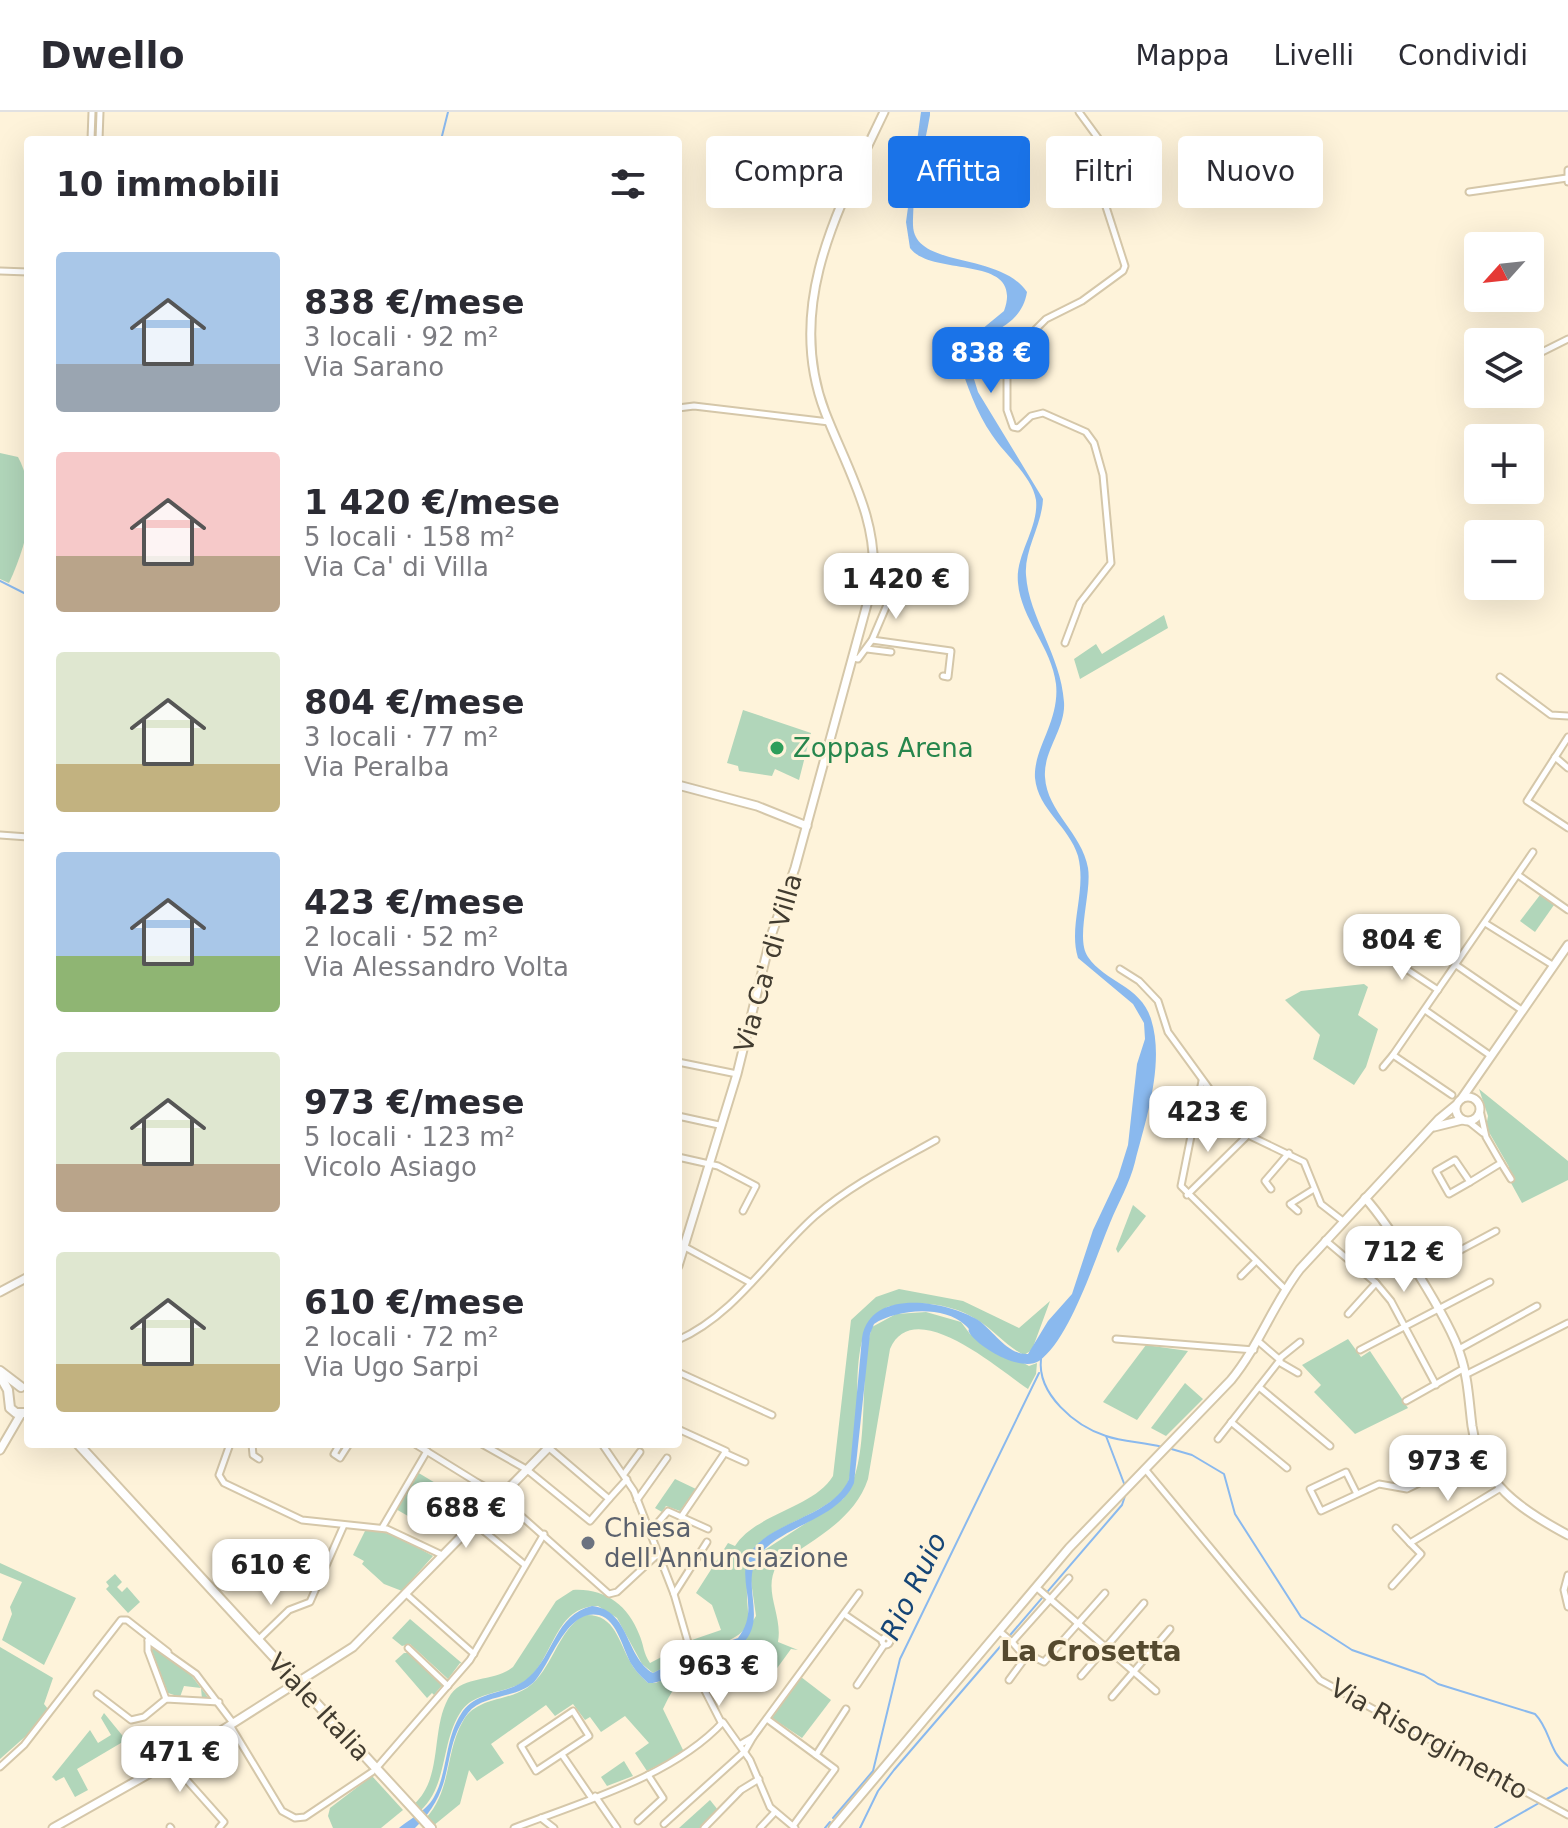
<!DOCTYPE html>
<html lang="it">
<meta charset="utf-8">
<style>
:root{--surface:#fff;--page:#f7f7f7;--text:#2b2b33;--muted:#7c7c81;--line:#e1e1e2;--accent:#1a73e8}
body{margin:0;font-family:"DejaVu Sans",sans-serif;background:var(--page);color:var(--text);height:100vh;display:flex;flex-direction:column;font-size:30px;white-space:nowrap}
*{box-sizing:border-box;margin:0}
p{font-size:26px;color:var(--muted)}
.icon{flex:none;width:44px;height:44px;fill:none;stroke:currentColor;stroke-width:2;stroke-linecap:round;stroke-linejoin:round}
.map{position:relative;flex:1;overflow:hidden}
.details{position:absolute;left:24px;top:24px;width:658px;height:1312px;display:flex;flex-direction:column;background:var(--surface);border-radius:8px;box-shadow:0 8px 32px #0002}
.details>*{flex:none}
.guide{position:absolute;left:706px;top:24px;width:742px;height:72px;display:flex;gap:16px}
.needle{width:52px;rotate:243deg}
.fabs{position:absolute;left:1464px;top:120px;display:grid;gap:16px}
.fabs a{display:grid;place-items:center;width:80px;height:80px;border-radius:8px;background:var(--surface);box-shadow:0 8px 32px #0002;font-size:40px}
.price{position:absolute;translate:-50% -68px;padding:0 18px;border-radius:16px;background:#fff;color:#222;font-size:26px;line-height:52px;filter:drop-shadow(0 2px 4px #0008)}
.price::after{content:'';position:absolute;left:50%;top:48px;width:24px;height:18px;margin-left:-12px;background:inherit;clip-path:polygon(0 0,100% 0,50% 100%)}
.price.current{background:var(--accent);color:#fff}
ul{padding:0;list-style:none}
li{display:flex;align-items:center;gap:24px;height:200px;padding:0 32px}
li span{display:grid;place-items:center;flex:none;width:224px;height:160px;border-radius:8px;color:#555}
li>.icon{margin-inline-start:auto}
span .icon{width:96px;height:96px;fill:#fffc;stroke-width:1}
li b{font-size:34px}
h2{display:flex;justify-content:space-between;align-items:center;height:96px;padding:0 32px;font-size:34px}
.tag{padding:0 28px;border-radius:8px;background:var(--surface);box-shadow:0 8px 32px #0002;font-size:28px;line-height:72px}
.tag.current{background:var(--accent);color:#fff}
header{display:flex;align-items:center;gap:48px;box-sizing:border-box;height:112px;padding:0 40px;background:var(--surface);border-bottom:2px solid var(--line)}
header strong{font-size:38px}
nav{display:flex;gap:44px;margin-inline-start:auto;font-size:28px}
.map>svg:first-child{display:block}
.green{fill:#b1d6ba}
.water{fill:#8ab9ee}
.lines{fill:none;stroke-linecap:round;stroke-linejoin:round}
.stream{stroke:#8ab9ee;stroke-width:2}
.street-casing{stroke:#d5c7a9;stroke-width:9}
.secondary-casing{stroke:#d5c7a9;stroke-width:11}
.primary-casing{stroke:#d5c7a9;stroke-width:12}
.street{stroke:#fff;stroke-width:5}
.secondary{stroke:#fff;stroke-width:7}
.primary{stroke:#fff;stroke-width:8}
.leisure-dot{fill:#2e9e5b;stroke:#fef3da;stroke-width:3}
.worship-dot{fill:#6b7280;stroke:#fef3da;stroke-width:3}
.labels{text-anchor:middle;stroke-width:6;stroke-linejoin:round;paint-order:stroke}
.leisure-label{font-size:26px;fill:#27864d;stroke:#fef3da;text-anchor:start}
.street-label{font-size:26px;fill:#423c30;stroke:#fef3da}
.worship-label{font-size:26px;fill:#5b616d;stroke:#fef3da;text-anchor:start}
.water-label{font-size:28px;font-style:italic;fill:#154576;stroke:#fef3da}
.neighbourhood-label{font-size:28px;font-weight:bold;fill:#554a2f;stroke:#fef3da}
</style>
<header>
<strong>Dwello</strong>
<nav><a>Mappa</a><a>Livelli</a><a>Condividi</a></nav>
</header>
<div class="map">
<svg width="1568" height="1716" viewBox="0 0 1568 1716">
<rect width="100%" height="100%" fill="#fef3da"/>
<!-- green -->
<g class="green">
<path d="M0 341 18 345C40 386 27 432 9 471L0 467Z"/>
<polygon points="1164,503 1168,516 1080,567 1074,547 1096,532 1102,542"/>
<polygon points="743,598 811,621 799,668 775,657 772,664 739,659 738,654 727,651"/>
<polygon points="1540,783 1554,793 1535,820 1520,809"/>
<polygon points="1364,872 1368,875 1358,903 1378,917 1366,955 1354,973 1313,947 1320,923 1285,888 1301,879"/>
<polygon points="1479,977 1568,1049 1568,1068 1522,1091 1505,1060 1509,1055 1486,1015 1488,1004"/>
<polygon points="1133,1093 1146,1104 1118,1141 1116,1137"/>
<path d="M899 1177 963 1189 1019 1216 1050 1189 1032 1238 1024 1243C1006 1234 995 1219 979 1209 952 1191 918 1188 887 1195 880 1204 864 1217 862 1229 851 1273 865 1326 848 1370 837 1398 779 1411 758 1432 754 1436 753 1443 752 1449 733 1510 780 1514 693 1542L689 1529 721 1518 712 1493 696 1481 728 1431 735 1434C756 1401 814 1396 833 1364L851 1208 876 1185Z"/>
<path d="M926 1200 961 1210 970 1222 1029 1254 1037 1251 1036 1262 1028 1277C999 1258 914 1182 890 1237L868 1367C854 1409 812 1428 777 1453 762 1479 783 1502 778 1530L798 1538 791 1537 775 1559 760 1548 703 1571 696 1550 721 1544 737 1534 756 1504 750 1462 760 1441 843 1387C873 1351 857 1261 872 1215L896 1202Z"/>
<polygon points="1348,1227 1361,1245 1370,1239 1408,1296 1355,1322 1314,1280 1321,1273 1302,1253"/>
<polygon points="1146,1233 1188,1239 1137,1308 1103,1290"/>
<polygon points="1185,1271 1203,1287 1166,1324 1151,1316"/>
<polygon points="417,1360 442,1375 422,1412 394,1396"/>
<polygon points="675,1367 696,1377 680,1399 666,1394 662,1400 655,1396"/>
<polygon points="366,1417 395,1423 433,1444 402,1479 384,1472 362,1452 364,1449 353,1443"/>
<polygon points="0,1451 76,1486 44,1553 2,1528 12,1502 10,1495 22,1470 0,1461"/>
<polygon points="115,1462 122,1470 117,1475 122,1480 127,1475 140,1490 128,1501 106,1477 109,1474 106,1470"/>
<path d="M573 1478C604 1476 628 1493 639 1522 644 1533 643 1541 650 1551L683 1534 686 1544 653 1561 642 1552 617 1506 598 1494C555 1494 554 1545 528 1567 509 1582 477 1578 462 1598 440 1629 449 1673 420 1699L413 1693C445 1666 429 1614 451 1582 465 1563 495 1570 513 1555L556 1489Z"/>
<path d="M584 1503C615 1501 618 1529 631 1551 635 1559 642 1565 648 1571H656L689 1553 692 1562C677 1568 670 1582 663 1597L684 1640 647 1659 635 1641 649 1631 625 1604 601 1620 590 1605 585 1608 573 1592 555 1604 546 1593 491 1632 504 1651 477 1669 469 1658 460 1692 433 1714 426 1706C452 1678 445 1640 463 1609 477 1585 505 1590 527 1576 552 1559 557 1519 584 1503Z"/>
<polygon points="410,1507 464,1553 460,1551 448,1567 410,1532 402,1534 392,1526"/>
<polygon points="0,1535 53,1566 44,1592 48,1597 36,1615 0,1647"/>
<polygon points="154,1536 191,1563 210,1588 202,1587 201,1576 184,1574 180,1585 168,1581 151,1538"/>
<polygon points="404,1541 412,1541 443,1572 434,1583 432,1581 427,1586 395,1549"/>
<polygon points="801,1565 831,1588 802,1626 772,1606"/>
<polygon points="104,1601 126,1628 77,1657 88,1678 75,1685 64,1665 56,1669 52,1665 90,1618 98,1631 111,1623 101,1606"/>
<polygon points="624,1649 633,1664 607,1674 601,1665"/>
<polygon points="372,1664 403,1698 381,1716 333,1716 328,1704 330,1696"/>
<polygon points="710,1688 718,1698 700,1716 679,1716"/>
</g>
<!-- water -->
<path class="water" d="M921 0H930V3C924 38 912 78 913 113 914 157 999 139 1027 180 1021 217 985 218 966 241L978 280 1043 387C1042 413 1024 438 1026 463 1029 506 1061 543 1064 590 1066 616 1043 639 1045 665 1047 700 1082 721 1088 756 1092 780 1075 827 1088 845 1105 870 1141 874 1151 907 1165 951 1146 1007 1135 1050 1130 1071 1118 1091 1110 1111 1095 1147 1070 1227 1039 1249 1022 1260 983 1238 971 1223 965 1215 973 1220 965 1213 943 1193 897 1197 874 1212L870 1222 854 1371C839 1406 786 1413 762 1440 732 1473 783 1519 722 1544 712 1548 702 1547 692 1551 678 1558 664 1572 648 1571 643 1566 636 1560 632 1553 623 1539 618 1508 599 1503 566 1496 551 1552 534 1570 516 1587 483 1582 468 1601 439 1639 459 1674 415 1716H399C410 1707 429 1697 435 1683 448 1658 445 1627 461 1602 476 1577 509 1584 529 1565 554 1543 555 1503 592 1494 630 1498 625 1545 653 1561L682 1546 738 1526C763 1495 732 1465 753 1437 776 1408 833 1404 849 1367L862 1226C870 1175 947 1189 978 1208 994 1219 1007 1243 1028 1242L1048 1209 1072 1182 1093 1118 1118 1065 1128 1033 1137 952 1145 927 1144 911 1133 892 1078 846C1068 814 1087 780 1078 744 1069 714 1038 698 1035 666 1033 637 1060 609 1056 572 1052 536 1021 507 1018 471 1015 443 1039 416 1036 388 1032 364 1005 343 992 323 976 300 967 273 958 246L959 236 1004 199C1025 141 932 166 910 136L906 110Z"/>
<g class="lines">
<!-- stream -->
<g class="stream">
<polyline points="441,28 448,0"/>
<polyline points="0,469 28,483"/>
<path d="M1041 1247C1037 1282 1075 1314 1106 1324 1123 1330 1144 1330 1162 1335"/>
<polyline points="1106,1324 1125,1374"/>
<path d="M1168 1336 1192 1343 1224 1362 1235 1402 1301 1505 1352 1538 1424 1563 1438 1572 1535 1602C1551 1618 1548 1640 1568 1654"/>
<polyline points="1545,1688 1567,1676"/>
<polyline points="833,1706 873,1659 900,1547 1039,1261"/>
<polyline points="825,1716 830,1710"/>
<polyline points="860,1716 878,1679 894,1658 1122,1393 1126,1381"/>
<polyline points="1495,1716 1539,1691"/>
</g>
<defs>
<g id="street">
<polyline points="91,28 92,0"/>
<polyline points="99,28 100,0"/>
<polyline points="1568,58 1568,70"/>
<polyline points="1469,80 1567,66"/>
<polyline points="0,159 28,160"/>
<polyline points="1530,246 1568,227"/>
<polyline points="678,296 694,294 829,310"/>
<polyline points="872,528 951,539 948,565 943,564"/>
<polyline points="1065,531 1080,491 1111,451 1103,363 1094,331 1086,320 1043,301 1031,304 1018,316 1013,315 1007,298 1007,261 1021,232 1046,207 1082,189 1123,159 1125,154 1099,73 1098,26 1079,0"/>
<polyline points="867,537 891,540"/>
<polyline points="854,546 858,547 872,528 892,481 872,474"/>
<polyline points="1500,565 1551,603 1568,604"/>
<polyline points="1568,625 1527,689 1568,716"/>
<polyline points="1555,645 1568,656"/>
<polyline points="0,723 28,725"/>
<polyline points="1518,763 1568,798"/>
<polyline points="1485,811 1554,854"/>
<polyline points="1382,841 1438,878"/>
<polyline points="1456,853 1523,899"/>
<polyline points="1120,857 1139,869 1158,889 1168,920 1224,997 1250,1024 1304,1050 1321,1092 1343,1109"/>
<polyline points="1425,898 1491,944"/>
<polyline points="1393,943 1533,740"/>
<polyline points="678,950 737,962"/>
<polyline points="1383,955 1393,943 1452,983"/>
<polyline points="1202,969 1181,1074 1285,1177"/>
<polyline points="678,1004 719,1013"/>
<polyline points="1468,1009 1483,1021"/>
<polyline points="678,1045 718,1054 756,1074 743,1099"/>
<polygon points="1455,1048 1470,1070 1449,1082 1436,1059"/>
<polyline points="1501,1051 1511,1067"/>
<polyline points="1470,1070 1501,1051 1486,1025 1480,998"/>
<polyline points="1271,1077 1265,1069 1289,1041"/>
<polyline points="1187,1083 1248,1023"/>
<polyline points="1298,1099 1290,1092 1314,1077"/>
<polyline points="1325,1128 1376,1171 1391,1189 1436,1273"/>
<polyline points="685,1135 751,1171"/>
<polyline points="1416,1162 1496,1119"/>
<polyline points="1241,1164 1255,1150"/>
<polyline points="1348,1202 1376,1171"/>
<polyline points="1116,1227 1254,1238"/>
<path d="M678 1228C736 1202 769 1145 815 1104 851 1073 895 1051 936 1028"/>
<polyline points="1459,1237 1537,1194"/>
<polyline points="1360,1238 1490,1170"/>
<polyline points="1280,1246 1300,1230"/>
<polyline points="1279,1250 1298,1261"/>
<polyline points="678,1260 772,1303"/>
<polyline points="1465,1263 1568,1211"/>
<polyline points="1259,1275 1330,1334"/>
<polyline points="1406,1289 1461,1258"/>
<polyline points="1231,1310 1287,1356"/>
<polyline points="678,1317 726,1339 681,1405"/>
<polyline points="1218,1327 1280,1248 1258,1229"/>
<polyline points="230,1332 219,1363 224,1371 302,1408 387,1417 440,1442"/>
<polyline points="252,1332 253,1343 259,1347"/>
<polyline points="340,1332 334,1342 340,1346 349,1332"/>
<polyline points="415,1332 478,1371 495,1387"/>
<polyline points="482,1332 526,1357 590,1409 609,1387 548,1335"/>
<polyline points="602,1332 634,1379 674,1482 698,1565 721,1610"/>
<polyline points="725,1341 745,1350"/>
<polyline points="1145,1357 1320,1568 1568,1703"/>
<polyline points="624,1362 640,1340"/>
<polyline points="478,1371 493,1379 609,1482 617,1480 658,1442"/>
<polyline points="1357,1382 1346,1360 1310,1377 1321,1399 1379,1372 1407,1377 1479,1342"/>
<polyline points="609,1387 627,1367"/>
<polyline points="637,1388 667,1346"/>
<polyline points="473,1410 525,1453"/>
<polyline points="382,1416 427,1339"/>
<polyline points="1396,1416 1410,1431 1499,1377"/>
<polyline points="649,1421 668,1399 708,1417"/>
<polyline points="1568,1463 1564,1478 1568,1495"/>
<polyline points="1069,1466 1012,1530 1019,1538 1044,1550 1105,1481"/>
<polyline points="1392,1474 1421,1442 1410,1431"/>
<polyline points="1036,1475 1156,1579"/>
<polyline points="405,1481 474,1542"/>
<polyline points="674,1482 707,1430"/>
<polyline points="844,1502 882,1528"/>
<polyline points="999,1519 1012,1530"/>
<circle cx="886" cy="1529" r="4"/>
<polyline points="148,1528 196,1562 233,1611"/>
<polyline points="258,1528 289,1498 310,1490 344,1413"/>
<polyline points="148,1529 148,1539 166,1587"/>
<polyline points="408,1536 448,1574"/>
<polyline points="1081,1564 1144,1491"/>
<polyline points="1009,1568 1028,1542"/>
<polyline points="857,1573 884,1533"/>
<polyline points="97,1582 131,1608 144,1605 166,1587 219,1590"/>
<polyline points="1112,1585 1170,1517"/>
<polygon points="573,1599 589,1624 536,1659 521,1634"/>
<polyline points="767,1607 835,1657 793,1714"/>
<polyline points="230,1613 282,1699 295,1706 305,1705 372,1660"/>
<polyline points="753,1625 859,1481"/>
<polyline points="816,1643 846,1597"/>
<polyline points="563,1644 591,1685"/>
<polyline points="179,1645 184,1665 224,1710 219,1716"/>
<polyline points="379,1653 470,1548 544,1422"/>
<polyline points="0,1655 24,1633 121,1508 127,1508 168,1540"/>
<polyline points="595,1684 617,1716"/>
<polyline points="541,1706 554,1716"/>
<polyline points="638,1709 663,1686 648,1663"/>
<polyline points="664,1712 745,1639 753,1625 741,1632"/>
<polyline points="170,1715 171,1716"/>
<path d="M514 1716C585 1689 673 1664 723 1610L750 1648 770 1695 795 1716"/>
<polyline points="704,1716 741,1678 759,1667"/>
<polyline points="760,1716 775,1700"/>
</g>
<g id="secondary">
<polyline points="678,673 757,694 807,714"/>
<circle cx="1468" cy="997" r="12"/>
<polyline points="1462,986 1568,833"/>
<polyline points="1434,1015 1462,1008"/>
<path d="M1365 1086C1388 1111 1451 1210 1460 1242 1468 1265 1469 1290 1472 1314 1481 1372 1520 1397 1568 1423"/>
<path d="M678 1154 737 962 771 824 795 756 872 474C881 411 847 357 825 300 784 193 839 95 884 0"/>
<polyline points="0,1180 28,1165"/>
<polyline points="0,1338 21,1302"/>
<polyline points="53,1716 191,1638 353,1535 552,1332"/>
<path d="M833 1716 1069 1436 1231 1268C1259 1234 1273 1192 1300 1157L1439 1007 1456 993"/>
</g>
<g id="primary">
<polyline points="0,1259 21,1275"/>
<polyline points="0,1264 8,1278 10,1296 16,1301 28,1301"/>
<polyline points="78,1332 431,1716"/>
</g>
</defs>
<!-- street casing -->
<use href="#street" class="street-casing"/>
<!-- secondary casing -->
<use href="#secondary" class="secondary-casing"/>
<!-- primary casing -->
<use href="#primary" class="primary-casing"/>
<!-- street -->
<use href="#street" class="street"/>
<!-- secondary -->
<use href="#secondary" class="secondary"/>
<!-- primary -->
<use href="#primary" class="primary"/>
</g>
<!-- markers -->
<circle class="leisure-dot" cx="777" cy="636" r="8"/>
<circle class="worship-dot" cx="588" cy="1431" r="8"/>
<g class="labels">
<!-- leisure labels -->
<g class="leisure-label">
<text x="793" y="645">Zoppas Arena</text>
</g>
<!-- street labels -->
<g class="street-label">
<text transform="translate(768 851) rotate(-74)" y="9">Via Ca' di Villa</text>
<text transform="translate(319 1595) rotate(47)" y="9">Viale Italia</text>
<text transform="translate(1429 1627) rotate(29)" y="9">Via Risorgimento</text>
</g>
<!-- worship labels -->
<g class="worship-label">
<text x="604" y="1425">Chiesa<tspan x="604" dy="30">dell'Annunciazione</tspan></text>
</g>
<!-- water labels -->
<g class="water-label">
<text transform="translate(913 1474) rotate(-64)" y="10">Rio Ruio</text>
</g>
<!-- neighbourhood labels -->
<g class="neighbourhood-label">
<text x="1091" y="1549">La Crosetta</text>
</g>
</g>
</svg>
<div class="fabs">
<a><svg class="needle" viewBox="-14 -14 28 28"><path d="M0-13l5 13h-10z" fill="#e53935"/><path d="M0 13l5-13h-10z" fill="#7c7c81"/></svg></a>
<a><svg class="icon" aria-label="layers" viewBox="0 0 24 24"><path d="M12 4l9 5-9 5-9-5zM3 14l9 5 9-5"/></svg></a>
<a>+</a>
<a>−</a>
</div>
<b class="price current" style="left:991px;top:283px">838 €</b>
<b class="price" style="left:896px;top:509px">1 420 €</b>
<b class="price" style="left:1402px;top:870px">804 €</b>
<b class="price" style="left:1208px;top:1042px">423 €</b>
<b class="price" style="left:1404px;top:1182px">712 €</b>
<b class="price" style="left:1448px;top:1391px">973 €</b>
<b class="price" style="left:466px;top:1438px">688 €</b>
<b class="price" style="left:271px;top:1495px">610 €</b>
<b class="price" style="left:719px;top:1596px">963 €</b>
<b class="price" style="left:180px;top:1682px">471 €</b>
<div class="guide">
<a class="tag">Compra</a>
<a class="tag current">Affitta</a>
<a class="tag">Filtri</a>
<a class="tag">Nuovo</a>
</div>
<section class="details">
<h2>10 immobili<svg class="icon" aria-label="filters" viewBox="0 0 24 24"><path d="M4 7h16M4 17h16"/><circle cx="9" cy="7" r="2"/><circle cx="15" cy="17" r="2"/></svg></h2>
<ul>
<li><span style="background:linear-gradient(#a9c7e8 70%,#9aa5b1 0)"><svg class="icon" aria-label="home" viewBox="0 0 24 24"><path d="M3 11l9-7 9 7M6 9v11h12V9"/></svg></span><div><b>838 €/mese</b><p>3 locali · 92 m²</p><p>Via Sarano</p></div></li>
<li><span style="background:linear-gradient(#f6c9c9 65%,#b9a48a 0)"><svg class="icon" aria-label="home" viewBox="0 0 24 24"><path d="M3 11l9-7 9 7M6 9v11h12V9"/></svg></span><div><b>1 420 €/mese</b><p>5 locali · 158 m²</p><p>Via Ca' di Villa</p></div></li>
<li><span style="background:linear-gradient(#dfe7d0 70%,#c2b280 0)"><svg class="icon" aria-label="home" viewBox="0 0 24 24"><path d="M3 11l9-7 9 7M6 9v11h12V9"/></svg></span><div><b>804 €/mese</b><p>3 locali · 77 m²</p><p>Via Peralba</p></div></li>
<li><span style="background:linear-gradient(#a9c7e8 65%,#8fb573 0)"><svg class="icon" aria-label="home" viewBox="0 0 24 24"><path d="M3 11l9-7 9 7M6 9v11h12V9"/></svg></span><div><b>423 €/mese</b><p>2 locali · 52 m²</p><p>Via Alessandro Volta</p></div></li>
<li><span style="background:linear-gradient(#dfe7d0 70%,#b9a48a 0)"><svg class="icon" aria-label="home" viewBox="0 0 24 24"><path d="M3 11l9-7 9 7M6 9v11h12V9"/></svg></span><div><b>973 €/mese</b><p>5 locali · 123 m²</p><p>Vicolo Asiago</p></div></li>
<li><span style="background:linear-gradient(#dfe7d0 70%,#c2b280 0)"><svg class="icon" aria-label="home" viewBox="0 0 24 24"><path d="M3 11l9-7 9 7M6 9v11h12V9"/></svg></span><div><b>610 €/mese</b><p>2 locali · 72 m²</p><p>Via Ugo Sarpi</p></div></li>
</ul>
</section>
</div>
